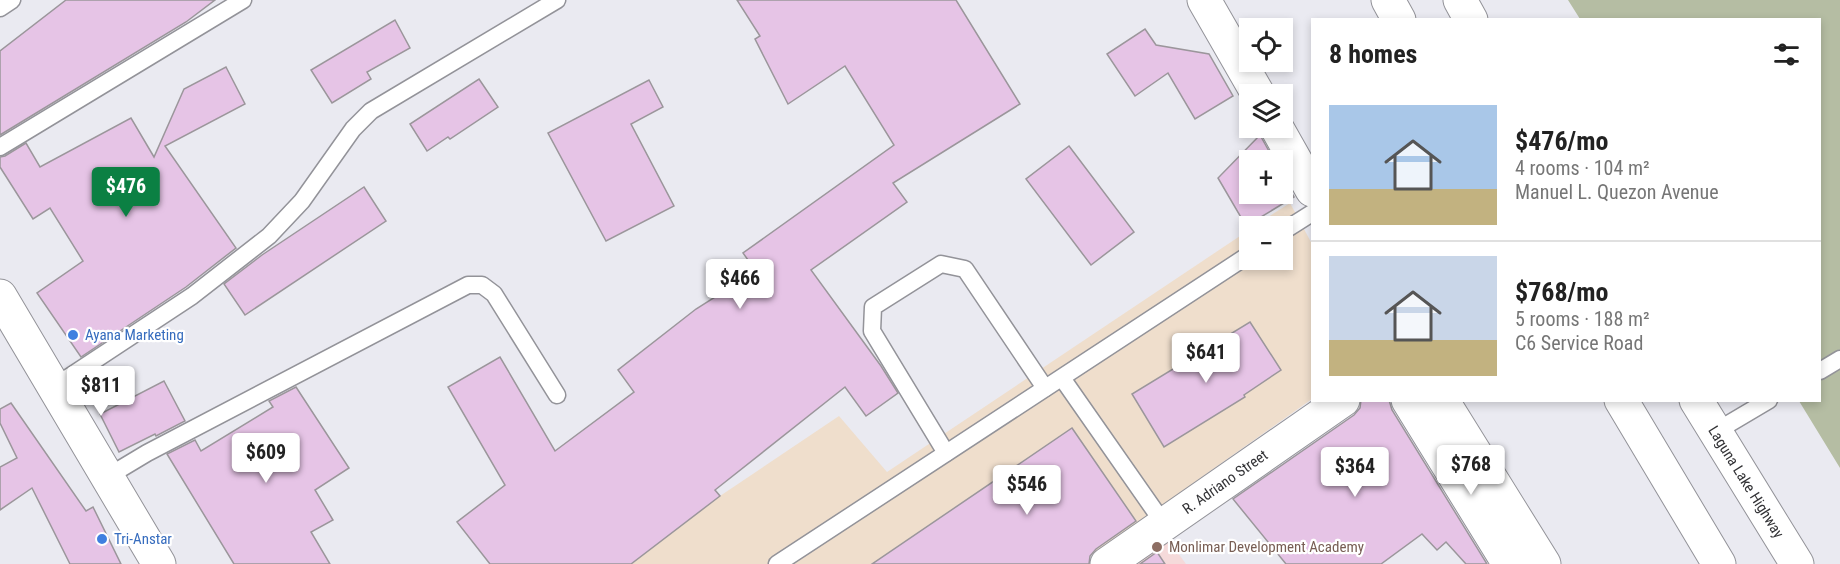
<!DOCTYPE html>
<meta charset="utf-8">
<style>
:root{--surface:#fff;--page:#f6f6f6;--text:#222;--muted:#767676;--line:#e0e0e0;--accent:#0b8043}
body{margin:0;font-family:"Roboto Condensed",sans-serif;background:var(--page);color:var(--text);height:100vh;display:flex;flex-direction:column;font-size:22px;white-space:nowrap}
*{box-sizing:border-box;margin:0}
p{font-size:20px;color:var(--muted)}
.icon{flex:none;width:33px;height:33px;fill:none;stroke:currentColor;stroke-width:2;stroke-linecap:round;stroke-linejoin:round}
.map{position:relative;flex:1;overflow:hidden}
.drawer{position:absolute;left:1311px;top:18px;width:510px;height:384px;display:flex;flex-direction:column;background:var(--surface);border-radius:0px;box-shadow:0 3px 9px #0003}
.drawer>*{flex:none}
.tools{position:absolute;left:1239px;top:18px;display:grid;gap:12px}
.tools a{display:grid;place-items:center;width:54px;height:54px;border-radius:0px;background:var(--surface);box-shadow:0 3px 9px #0003;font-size:30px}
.price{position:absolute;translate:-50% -51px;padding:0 14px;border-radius:6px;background:#fff;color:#222;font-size:20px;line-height:39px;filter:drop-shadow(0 2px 3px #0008)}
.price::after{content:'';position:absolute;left:50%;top:36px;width:18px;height:14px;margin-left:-9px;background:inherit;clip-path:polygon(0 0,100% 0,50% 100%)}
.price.selected{background:var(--accent);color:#fff}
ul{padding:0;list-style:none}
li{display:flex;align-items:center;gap:18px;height:150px;padding:0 18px}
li+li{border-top:2px solid var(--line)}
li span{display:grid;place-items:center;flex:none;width:168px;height:120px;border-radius:0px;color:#555}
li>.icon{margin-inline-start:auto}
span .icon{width:72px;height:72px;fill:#fffc;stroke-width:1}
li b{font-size:26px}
h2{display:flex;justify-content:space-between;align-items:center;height:72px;padding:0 18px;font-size:26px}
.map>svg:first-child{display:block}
.industrial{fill:#efdecc}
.education{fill:#f5dada}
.green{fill:#b5bda3}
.building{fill:#e6c4e6;stroke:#9b969b;stroke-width:1.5}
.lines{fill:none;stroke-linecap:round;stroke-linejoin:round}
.service-casing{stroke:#939399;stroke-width:19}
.minor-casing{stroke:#939399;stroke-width:35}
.secondary-casing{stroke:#939399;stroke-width:35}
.primary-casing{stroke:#939399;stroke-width:35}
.service{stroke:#fff;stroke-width:16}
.minor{stroke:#fff;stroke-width:33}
.secondary{stroke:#fff;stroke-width:33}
.primary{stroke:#fff;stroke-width:33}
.shop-dot{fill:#3f7fe0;stroke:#fff;stroke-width:2}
.education-dot{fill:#8d6e63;stroke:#fff;stroke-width:2}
.labels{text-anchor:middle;stroke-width:4.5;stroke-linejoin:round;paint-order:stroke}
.shop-label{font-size:15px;fill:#366cbe;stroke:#fff;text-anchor:start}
.street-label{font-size:15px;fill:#343437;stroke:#fff}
.education-label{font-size:15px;fill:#785e54;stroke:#fff;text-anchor:start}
</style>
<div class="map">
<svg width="1840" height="564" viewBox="0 0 1840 564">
<rect width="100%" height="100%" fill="#eaeaf1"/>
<!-- industrial -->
<polygon class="industrial" points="1290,203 1312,244 1312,399 1079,564 629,564 720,496 839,416 887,472 1249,230 1250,260 1282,260 1282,226 1254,226"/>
<!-- education -->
<polygon class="education" points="1162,531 1186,564 1117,564"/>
<!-- green -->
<polygon class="green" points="1568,0 1840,0 1840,468 1799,401 1820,400 1820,20 1580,19"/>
<!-- building -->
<g class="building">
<polygon points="66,0 215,0 186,22 0,135 0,51"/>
<polygon points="737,0 956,0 1020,104 893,183 907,202 811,270 881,366 898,393 866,416 845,387 715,490 720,496 631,564 490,564 457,522 505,485 448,387 500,357 555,451 634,392 618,370 696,309 756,271 743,253 894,145 845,66 788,104 755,39 760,36"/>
<polygon points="395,20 410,48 367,72 371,79 332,103 311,70"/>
<polygon points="1145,29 1156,45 1209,54 1233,96 1195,119 1168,73 1135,96 1107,54"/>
<polygon points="226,67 245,104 165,146 236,248 186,287 81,357 37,293 83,261 50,208 33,219 0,167 0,157 5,156 26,143 40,167 131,118 154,157 184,89"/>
<polygon points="479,79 498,107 450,139 448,137 427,151 410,124"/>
<polygon points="649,80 663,107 631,124 674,206 606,241 548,133"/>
<polygon points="1260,135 1274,160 1250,160 1250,194 1282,194 1282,176 1294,197 1246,226 1218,178"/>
<polygon points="1069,146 1134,232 1091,265 1026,179"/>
<polygon points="364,187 386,221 245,315 224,284 262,255"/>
<polygon points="1250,322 1281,370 1244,395 1245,397 1164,447 1132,394"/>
<polygon points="164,381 185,421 156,436 155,434 119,452 100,414"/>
<polygon points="296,387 349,468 315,490 333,520 311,532 330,564 234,564 167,454 195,440 201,451 273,407 269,401"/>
<polygon points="1361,400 1389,400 1392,410 1487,564 1466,564 1446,542 1437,550 1422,534 1381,564 1286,564 1233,499 1354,415 1360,408"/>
<polygon points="11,403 86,511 93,507 121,564 70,564 32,488 0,510 0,467 17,458 0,423 0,409"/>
<polygon points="1072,428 1136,521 1096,549 1090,556 1089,564 872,564"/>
<polygon points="1157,552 1165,564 1140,564"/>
</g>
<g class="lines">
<defs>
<g id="service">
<polyline points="0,8 12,0"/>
<polyline points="0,147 243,0"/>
<polyline points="1282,232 1312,213"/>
<polyline points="1820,371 1840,359"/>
<polyline points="1062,378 1164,524"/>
<polyline points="54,387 192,296 269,236 302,201 353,129 371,111 557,0"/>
<polyline points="1715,432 1769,400"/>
<polyline points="946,453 872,331 873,307 941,264 965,269 1045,388"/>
<polyline points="107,477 147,453 468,285 482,285 494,294 557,395"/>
<polyline points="777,564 1250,254"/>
</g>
<g id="minor">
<polyline points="1204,0 1258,94"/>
<polyline points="1277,128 1312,190"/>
<polyline points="1408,400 1509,564"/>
<polyline points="1442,400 1544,564"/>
<polyline points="1107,564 1343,400"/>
</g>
<polyline id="secondary" points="0,296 159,564"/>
<g id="primary">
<polyline points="1388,0 1399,20"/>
<polyline points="1460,0 1471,20"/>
<polyline points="1621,400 1719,564"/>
<polyline points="1696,400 1797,564"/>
</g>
</defs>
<!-- service casing -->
<use href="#service" class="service-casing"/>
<!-- minor casing -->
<use href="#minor" class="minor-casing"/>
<!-- secondary casing -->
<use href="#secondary" class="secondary-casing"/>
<!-- primary casing -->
<use href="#primary" class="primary-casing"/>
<!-- service -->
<use href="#service" class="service"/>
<!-- minor -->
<use href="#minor" class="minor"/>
<!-- secondary -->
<use href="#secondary" class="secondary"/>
<!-- primary -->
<use href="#primary" class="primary"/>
</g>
<!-- markers -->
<g class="shop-dot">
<circle cx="73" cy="335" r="6"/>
<circle cx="102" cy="539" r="6"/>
</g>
<circle class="education-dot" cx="1157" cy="547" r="6"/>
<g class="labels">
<!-- shop labels -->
<g class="shop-label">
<text x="85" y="340">Ayana Marketing</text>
<text x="114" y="544">Tri-Anstar</text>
</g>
<!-- street labels -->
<g class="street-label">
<text transform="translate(1225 482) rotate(-35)" y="5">R. Adriano Street</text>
<text transform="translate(1746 482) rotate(58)" y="5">Laguna Lake Highway</text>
</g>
<!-- education labels -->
<g class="education-label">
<text x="1169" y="552">Monlimar Development Academy</text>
</g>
</g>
</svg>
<div class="tools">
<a><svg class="icon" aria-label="locate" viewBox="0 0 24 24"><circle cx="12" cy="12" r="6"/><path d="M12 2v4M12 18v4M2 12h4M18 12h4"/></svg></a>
<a><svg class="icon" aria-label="layers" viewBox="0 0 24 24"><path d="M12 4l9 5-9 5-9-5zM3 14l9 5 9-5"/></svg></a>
<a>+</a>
<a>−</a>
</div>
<b class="price selected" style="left:126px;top:218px">$476</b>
<b class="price" style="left:740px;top:310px">$466</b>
<b class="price" style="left:1206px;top:384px">$641</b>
<b class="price" style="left:101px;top:417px">$811</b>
<b class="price" style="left:266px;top:484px">$609</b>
<b class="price" style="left:1471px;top:496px">$768</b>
<b class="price" style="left:1355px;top:498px">$364</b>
<b class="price" style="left:1027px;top:516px">$546</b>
<section class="drawer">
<h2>8 homes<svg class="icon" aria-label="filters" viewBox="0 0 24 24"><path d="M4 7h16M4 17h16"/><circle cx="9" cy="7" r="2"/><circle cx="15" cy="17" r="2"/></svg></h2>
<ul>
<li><span style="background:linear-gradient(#a9c7e8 70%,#c2b280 0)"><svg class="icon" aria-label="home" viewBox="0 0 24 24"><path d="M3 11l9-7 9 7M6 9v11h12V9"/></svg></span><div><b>$476/mo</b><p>4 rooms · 104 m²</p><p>Manuel L. Quezon Avenue</p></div></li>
<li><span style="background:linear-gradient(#c9d6e8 70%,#c2b280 0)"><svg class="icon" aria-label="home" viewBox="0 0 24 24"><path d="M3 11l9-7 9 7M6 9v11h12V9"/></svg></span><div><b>$768/mo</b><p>5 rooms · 188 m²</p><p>C6 Service Road</p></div></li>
</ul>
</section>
</div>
